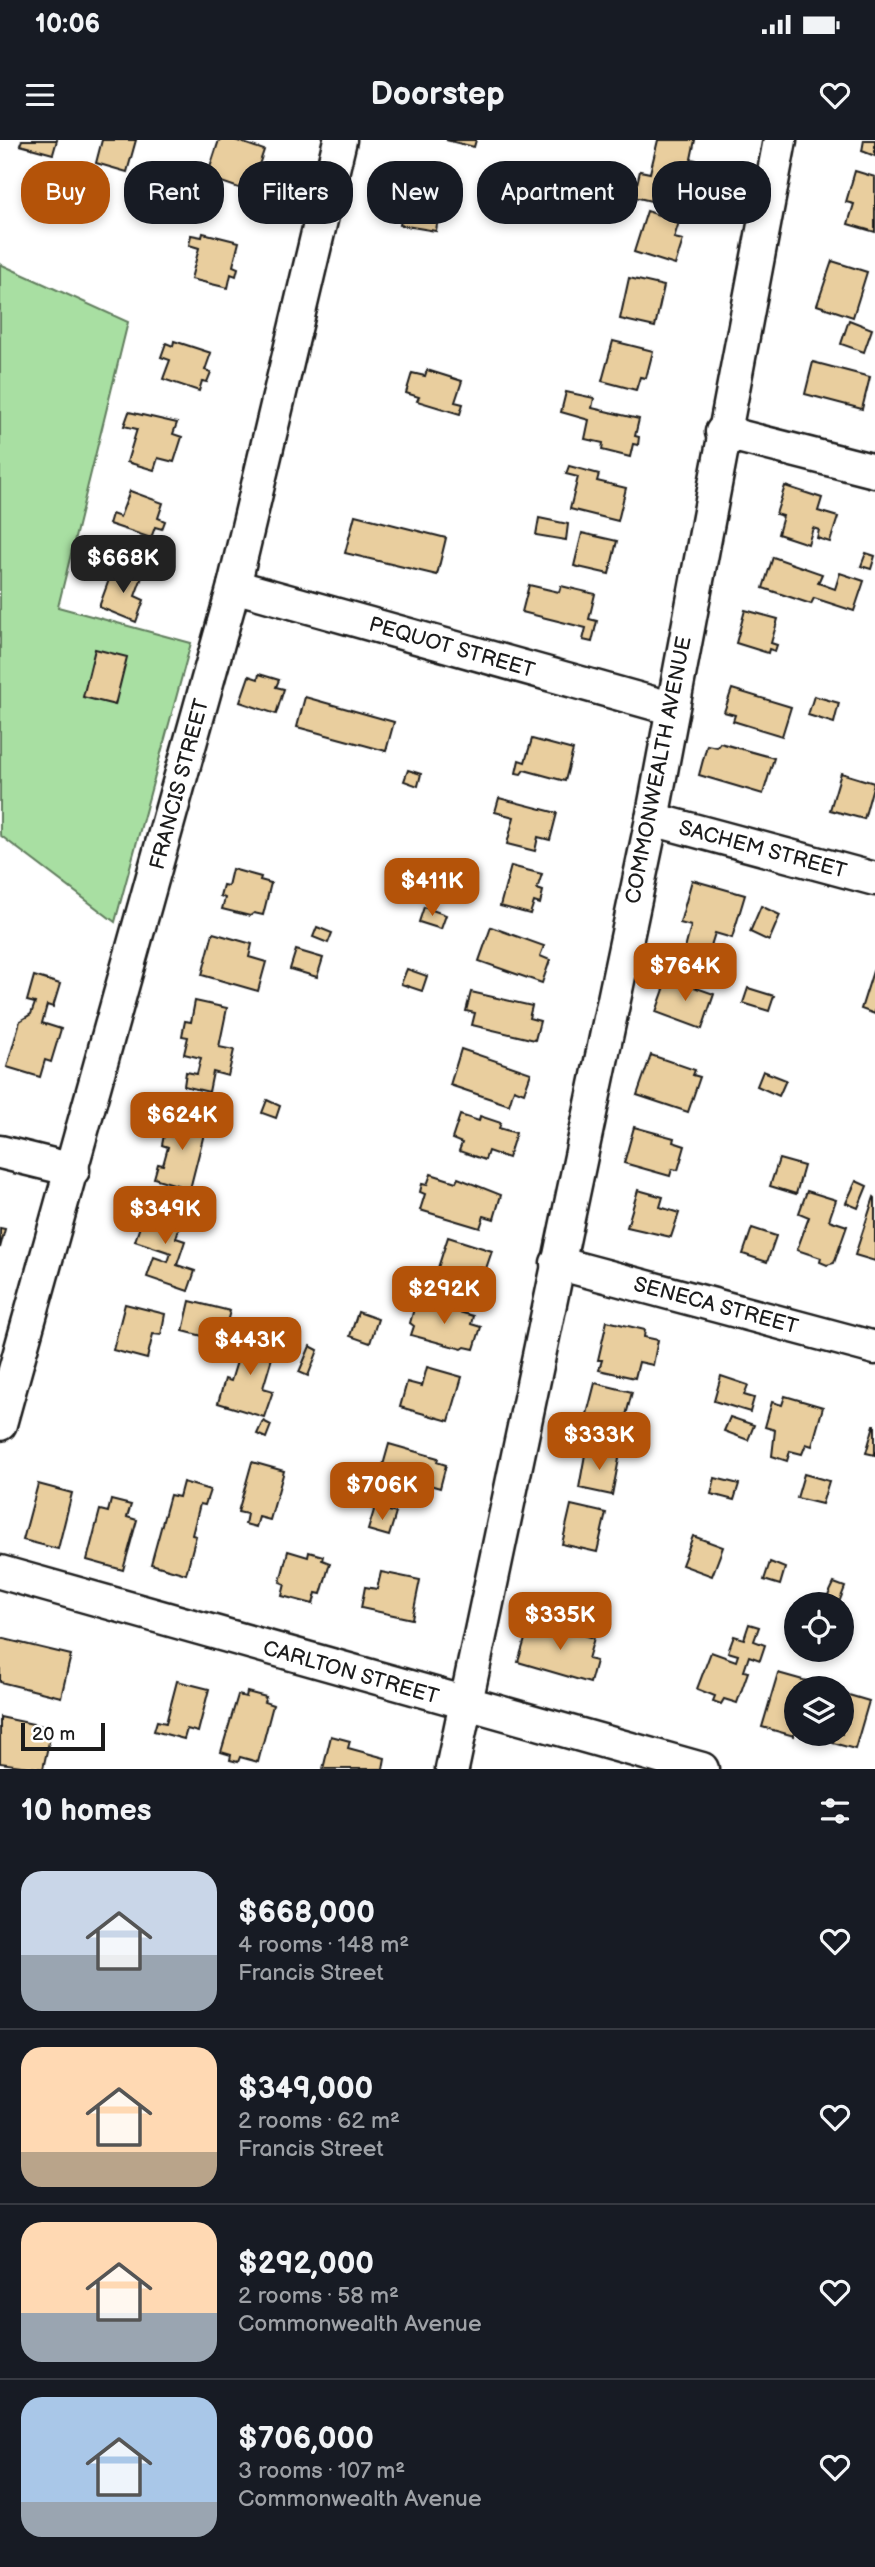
<!DOCTYPE html>
<meta charset="utf-8">
<style>
:root{--surface:#171b24;--page:#242831;--text:#f1f3f6;--muted:#9ea1a6;--line:#363941;--accent:#b45309}
body{margin:0;font-family:"Balsamiq Sans",sans-serif;background:var(--page);color:var(--text);height:100vh;display:flex;flex-direction:column;font-size:26px;white-space:nowrap}
*{box-sizing:border-box;margin:0}
p{font-size:23px;color:var(--muted)}
.icon{flex:none;width:38px;height:38px;fill:none;stroke:currentColor;stroke-width:2;stroke-linecap:round;stroke-linejoin:round}
.map{position:relative;height:1629px;overflow:hidden}
.panel{display:flex;flex-direction:column;background:var(--surface);flex:1}
.panel>*{flex:none}
.top-card{position:absolute;left:21px;top:21px;width:833px;height:63px;display:flex;gap:14px}
.fabs{position:absolute;left:784px;top:1452px;display:grid;gap:14px}
.fabs a{display:grid;place-items:center;width:70px;height:70px;border-radius:50%;background:var(--surface);box-shadow:0 4px 10px #0003;font-size:35px}
.scale{position:absolute;left:21px;bottom:18px;width:84px;box-sizing:border-box;padding-left:7px;border:4px solid #1c1c1c;border-top:0;font-size:19px;line-height:24px;white-space:nowrap;color:#1c1c1c;-webkit-text-stroke:5px #fff;paint-order:stroke}
.price{position:absolute;translate:-50% -60px;padding:0 16px;border-radius:14px;background:var(--accent);color:#fff;font-size:23px;line-height:46px;filter:drop-shadow(0 2px 4px #0008)}
.price::after{content:'';position:absolute;left:50%;top:42px;width:21px;height:16px;margin-left:-10px;background:inherit;clip-path:polygon(0 0,100% 0,50% 100%)}
.price.selected{background:#222;color:#fff}
ul{padding:0;list-style:none}
li{display:flex;align-items:center;gap:21px;height:175px;padding:0 21px}
li+li{border-top:2px solid var(--line)}
li span{display:grid;place-items:center;flex:none;width:196px;height:140px;border-radius:21px;color:#555}
li>.icon{margin-inline-start:auto}
span .icon{width:84px;height:84px;fill:#fffc;stroke-width:1}
li b{font-size:30px}
h2{display:flex;justify-content:space-between;align-items:center;height:84px;padding:0 21px;font-size:30px}
.tag{padding:0 24px;border-radius:28px;background:var(--surface);box-shadow:0 4px 10px #0003;font-size:24px;line-height:63px}
.tag.selected{background:var(--accent);color:#fff}
.status{display:flex;justify-content:space-between;align-items:center;height:49px;padding:0 35px;background:var(--surface);direction:ltr}
.status svg{height:19px;fill:currentColor}
header{display:flex;justify-content:space-between;align-items:center;height:91px;padding:0 21px;background:var(--surface);font-size:32px;font-weight:800}
.map>svg:first-child{display:block}
.green{fill:#a8dfa2;stroke:#627e5f;stroke-width:2}
.building{fill:#e9ce9e;stroke:#1c1c1c;stroke-width:2}
.lines{fill:none;stroke-linecap:round;stroke-linejoin:round}
.street-casing{stroke:#1c1c1c;stroke-width:37}
.street{stroke:#fff;stroke-width:32}
.labels{text-anchor:middle;stroke-width:6;stroke-linejoin:round;paint-order:stroke}
.street-label{font-size:21px;fill:#1c1c1c;stroke:#fff}
</style>
<div class="status"><b>10:06</b><svg viewBox="0 0 49 12"><path d="M0 12V9h3v3zM5 12V6h3v6zM10 12V3h3v9zM15 12V0h3v12zM26 1h20v11H26zM47 4h2v5h-2z"/></svg></div>
<header><svg class="icon" aria-label="menu" viewBox="0 0 24 24"><path d="M4 6h16M4 12h16M4 18h16"/></svg>Doorstep<svg class="icon" aria-label="heart" viewBox="0 0 24 24"><path d="M12 20l-8-8c-3-5 5-10 8-4 3-6 11-1 8 4z"/></svg></header>
<div class="map">
<svg width="875" height="1629" viewBox="0 0 875 1629">
<rect width="100%" height="100%" fill="#fff"/>
<filter id="ink" filterUnits="userSpaceOnUse"><feTurbulence type="fractalNoise" baseFrequency=".0143" numOctaves="2"/><feDisplacementMap in="SourceGraphic" scale="14" xChannelSelector="R" yChannelSelector="G"/><feConvolveMatrix kernelMatrix="1 2 1 2 8 2 1 2 1" color-interpolation-filters="sRGB"/></filter>
<g filter="url(#ink)">
<!-- green -->
<polygon class="green" points="0,124 128,182 58,467 191,503 115,782 0,695"/>
<!-- building -->
<g class="building">
<polygon points="22,0 57,0 53,14 20,5"/>
<polygon points="102,0 136,0 127,32 96,23"/>
<polygon points="219,0 235,0 264,10 257,31 266,34 259,55 207,37"/>
<polygon points="446,0 476,0 474,7"/>
<polygon points="658,0 695,0 691,19 696,20 694,28 689,27 685,42 666,37 660,63 634,57 640,31 650,33"/>
<polygon points="864,0 875,0 875,16 862,11"/>
<polygon points="855,31 875,37 875,92 848,84 854,64 846,62"/>
<polygon points="408,44 442,50 436,91 400,85 402,75 393,73 397,46"/>
<polygon points="647,71 679,82 674,98 683,100 675,125 634,112"/>
<polygon points="203,93 239,102 233,126 238,128 236,136 231,134 228,148 191,139 199,108 189,105 191,95 202,97"/>
<polygon points="832,121 867,132 853,177 817,165"/>
<polygon points="629,138 664,146 655,187 620,179"/>
<polygon points="849,180 872,189 864,212 841,204"/>
<polygon points="174,201 211,213 205,230 211,232 207,242 202,241 199,251 163,239 170,220 161,217 166,203 173,206"/>
<polygon points="613,201 653,211 646,238 640,237 636,250 602,241"/>
<polygon points="813,222 870,237 862,269 805,254"/>
<polygon points="427,230 462,241 455,262 463,264 460,274 417,261 419,257 406,253 412,233 425,236"/>
<polygon points="566,252 594,258 592,268 639,279 635,296 639,297 638,305 633,304 630,317 602,310 603,303 585,299 589,280 561,272"/>
<polygon points="129,272 177,283 173,294 182,297 174,322 158,318 154,330 127,322 137,289 124,286"/>
<polygon points="569,326 599,334 597,341 626,348 618,381 570,369 578,337 566,334"/>
<polygon points="785,346 822,358 818,371 838,377 830,402 817,398 819,390 813,388 808,404 778,394 783,376 776,374"/>
<polygon points="130,351 163,363 158,378 165,381 162,389 155,387 151,398 109,384 112,374 120,377"/>
<polygon points="355,375 446,398 437,435 345,413"/>
<polygon points="539,378 568,384 566,400 536,395"/>
<polygon points="582,393 617,401 609,434 574,426"/>
<polygon points="866,413 875,416 871,429 861,426"/>
<polygon points="773,417 822,434 818,443 835,449 840,433 864,441 854,471 814,458 811,464 763,448"/>
<polygon points="114,426 142,437 135,456 144,460 136,482 99,467"/>
<polygon points="529,445 559,452 561,446 595,454 589,479 597,481 592,502 583,500 586,488 522,472"/>
<polygon points="745,470 778,479 771,503 777,505 775,511 769,509 768,513 736,503"/>
<polygon points="95,509 127,517 115,565 83,557"/>
<polygon points="259,534 279,540 276,547 284,549 276,574 240,562 249,536 258,539"/>
<polygon points="732,549 791,567 782,596 733,581 735,575 724,572"/>
<polygon points="814,556 839,563 834,583 808,575"/>
<polygon points="305,557 394,582 386,611 297,587"/>
<polygon points="532,599 573,610 565,641 524,630 521,634 516,633 519,620 525,622"/>
<polygon points="720,603 774,618 763,654 699,635 707,605 717,607"/>
<polygon points="408,630 421,634 418,646 404,641"/>
<polygon points="841,633 874,643 864,679 830,670"/>
<polygon points="499,658 557,673 550,700 538,697 535,711 507,704 514,677 495,672"/>
<polygon points="511,726 542,734 537,749 543,751 540,764 534,762 530,774 500,766"/>
<polygon points="232,729 261,737 260,740 271,743 263,775 254,773 250,776 222,769 225,758 220,756 223,745 228,746"/>
<polygon points="692,740 745,755 732,798 715,793 708,815 685,809 691,786 680,783"/>
<polygon points="761,766 780,775 769,801 750,792"/>
<polygon points="424,767 446,775 441,789 419,782"/>
<polygon points="317,787 332,793 328,803 313,797"/>
<polygon points="491,787 544,806 540,816 550,820 542,843 479,821"/>
<polygon points="213,793 252,804 249,817 266,822 258,851 202,835"/>
<polygon points="296,810 323,818 317,837 290,829"/>
<polygon points="874,828 875,828 875,874 861,869"/>
<polygon points="407,829 427,836 422,851 401,844"/>
<polygon points="34,836 60,844 53,867 47,865 42,883 61,889 51,922 45,920 40,937 7,927 20,881 31,874 35,863 27,861"/>
<polygon points="668,838 714,854 702,889 656,872"/>
<polygon points="748,848 774,856 769,871 743,863"/>
<polygon points="471,852 532,866 529,878 540,881 535,900 472,885 475,873 466,871"/>
<polygon points="195,861 227,868 219,907 234,910 228,936 213,932 209,952 184,946 186,932 197,934 201,918 184,914 188,897 182,896 185,881 191,882"/>
<polygon points="461,909 531,933 524,953 514,949 509,965 450,945"/>
<polygon points="651,915 695,930 693,935 700,937 688,972 637,955"/>
<polygon points="763,931 786,940 779,956 757,946"/>
<polygon points="267,960 280,966 276,978 262,973"/>
<polygon points="176,974 207,982 190,1049 154,1038 158,1024 163,1025 168,1007 162,1005 164,995 170,996"/>
<polygon points="460,975 479,981 480,976 501,983 499,988 516,993 508,1018 488,1011 485,1020 459,1011 462,1003 452,999"/>
<polygon points="634,987 674,998 673,1002 685,1006 678,1030 672,1029 670,1036 624,1023"/>
<polygon points="779,1019 804,1026 796,1054 770,1046"/>
<polygon points="431,1034 456,1042 458,1038 501,1055 494,1079 484,1076 480,1088 420,1070 425,1054 420,1052 422,1044 427,1045"/>
<polygon points="856,1041 867,1046 858,1068 846,1063"/>
<polygon points="638,1050 663,1057 660,1067 679,1073 671,1097 627,1087"/>
<polygon points="807,1051 836,1060 829,1080 847,1086 834,1123 827,1125 820,1122 821,1118 797,1110 809,1077 799,1073"/>
<polygon points="874,1057 875,1058 875,1121 855,1115"/>
<polygon points="148,1063 183,1075 176,1098 185,1101 177,1125 195,1131 188,1151 147,1137 154,1117 168,1122 171,1113 135,1101"/>
<polygon points="0,1088 5,1089 0,1108"/>
<polygon points="752,1088 776,1096 767,1122 743,1114"/>
<polygon points="448,1097 492,1111 478,1152 443,1141 441,1146 433,1143"/>
<polygon points="190,1161 230,1171 222,1201 183,1191"/>
<polygon points="421,1161 473,1176 471,1184 481,1187 474,1209 465,1207 462,1209 411,1195 414,1186 410,1183 415,1165 420,1166"/>
<polygon points="125,1164 165,1174 161,1195 153,1194 147,1219 113,1210"/>
<polygon points="358,1172 378,1179 370,1203 350,1196"/>
<polygon points="607,1181 645,1190 644,1197 658,1200 653,1225 639,1222 635,1238 599,1230 602,1220 598,1220"/>
<polygon points="246,1192 277,1201 263,1248 273,1251 264,1277 218,1263 225,1239 231,1241"/>
<polygon points="310,1206 318,1210 308,1236 299,1232"/>
<polygon points="427,1227 462,1237 449,1281 400,1267 407,1242 422,1246"/>
<polygon points="721,1236 748,1245 744,1255 754,1258 750,1272 714,1261"/>
<polygon points="595,1243 632,1252 623,1287 586,1278"/>
<polygon points="785,1256 823,1267 812,1306 806,1304 802,1314 790,1311 787,1321 772,1316 775,1290 765,1287 772,1262 782,1265"/>
<polygon points="730,1277 754,1285 748,1300 724,1291"/>
<polygon points="263,1281 271,1285 266,1298 257,1294"/>
<polygon points="874,1285 875,1285 875,1315 866,1313"/>
<polygon points="389,1304 438,1318 437,1322 446,1325 440,1348 430,1345 427,1358 378,1343"/>
<polygon points="586,1309 616,1314 619,1319 612,1355 579,1348"/>
<polygon points="252,1322 284,1331 270,1380 259,1377 256,1387 245,1384 247,1374 238,1372"/>
<polygon points="804,1334 829,1341 822,1364 797,1358"/>
<polygon points="715,1338 739,1344 734,1360 711,1354"/>
<polygon points="183,1342 210,1350 205,1365 200,1364 192,1395 196,1396 186,1434 151,1424 170,1355 179,1357"/>
<polygon points="38,1344 72,1353 58,1409 23,1400"/>
<polygon points="111,1360 131,1365 127,1377 137,1380 123,1430 87,1420 100,1370 108,1372"/>
<polygon points="571,1365 606,1373 597,1412 562,1404"/>
<polygon points="375,1367 396,1373 389,1396 368,1390"/>
<polygon points="693,1396 723,1407 712,1436 682,1425"/>
<polygon points="288,1411 308,1417 309,1412 323,1416 322,1420 330,1423 321,1454 316,1453 313,1464 282,1456 285,1444 280,1442"/>
<polygon points="770,1422 785,1428 780,1445 764,1440"/>
<polygon points="381,1432 420,1440 412,1479 361,1468 365,1447 377,1449"/>
<polygon points="834,1443 845,1447 838,1465 826,1460"/>
<polygon points="540,1482 594,1498 588,1519 596,1521 590,1543 518,1522 526,1496 535,1498"/>
<polygon points="749,1484 759,1487 754,1501 765,1505 760,1520 749,1516 744,1531 748,1532 737,1563 724,1559 721,1564 713,1561 715,1556 697,1549 711,1512 736,1521 738,1515 728,1512 734,1496 744,1499"/>
<polygon points="0,1498 71,1515 61,1557 0,1542"/>
<polygon points="778,1533 810,1542 808,1549 796,1549 794,1596 762,1587"/>
<polygon points="177,1541 209,1549 198,1592 187,1589 184,1599 154,1591 157,1581 166,1583"/>
<polygon points="247,1552 266,1557 264,1562 273,1565 258,1622 240,1617 238,1622 230,1620 231,1615 221,1612 238,1555 246,1557"/>
<polygon points="842,1553 869,1561 855,1609 833,1603 835,1594 842,1594"/>
<polygon points="0,1577 52,1588 43,1629 0,1623"/>
<polygon points="331,1596 350,1601 348,1608 385,1618 383,1629 323,1629"/>
</g>
<g class="lines">
<defs>
<g id="street">
<polyline points="722,292 875,331"/>
<polyline points="234,446 670,568"/>
<polyline points="652,679 875,739"/>
<polyline points="0,1012 73,1030"/>
<polyline points="557,1123 875,1208"/>
<polyline points="0,1284 234,446 340,0"/>
<polyline points="0,1432 702,1629"/>
<polyline points="452,1629 652,679 780,0"/>
</g>
</defs>
<!-- street casing -->
<use href="#street" class="street-casing"/>
<!-- street -->
<use href="#street" class="street"/>
</g>
</g>
<g class="labels">
<!-- street labels -->
<g class="street-label">
<text transform="translate(452 507) rotate(16)" y="7">PEQUOT STREET</text>
<text transform="translate(658 630) rotate(-79)" y="7">COMMONWEALTH AVENUE</text>
<text transform="translate(179 644) rotate(-75)" y="7">FRANCIS STREET</text>
<text transform="translate(763 709) rotate(15)" y="7">SACHEM STREET</text>
<text transform="translate(716 1165) rotate(15)" y="7">SENECA STREET</text>
<text transform="translate(351 1532) rotate(16)" y="7">CARLTON STREET</text>
</g>
</g>
</svg>
<div class="fabs">
<a><svg class="icon" aria-label="locate" viewBox="0 0 24 24"><circle cx="12" cy="12" r="6"/><path d="M12 2v4M12 18v4M2 12h4M18 12h4"/></svg></a>
<a><svg class="icon" aria-label="layers" viewBox="0 0 24 24"><path d="M12 4l9 5-9 5-9-5zM3 14l9 5 9-5"/></svg></a>
</div>
<div class="scale">20 m</div>
<b class="price selected" style="left:123px;top:455px">$668K</b>
<b class="price" style="left:432px;top:778px">$411K</b>
<b class="price" style="left:685px;top:863px">$764K</b>
<b class="price" style="left:182px;top:1012px">$624K</b>
<b class="price" style="left:165px;top:1106px">$349K</b>
<b class="price" style="left:444px;top:1186px">$292K</b>
<b class="price" style="left:250px;top:1237px">$443K</b>
<b class="price" style="left:599px;top:1332px">$333K</b>
<b class="price" style="left:382px;top:1382px">$706K</b>
<b class="price" style="left:560px;top:1512px">$335K</b>
<div class="top-card">
<a class="tag selected">Buy</a>
<a class="tag">Rent</a>
<a class="tag">Filters</a>
<a class="tag">New</a>
<a class="tag">Apartment</a>
<a class="tag">House</a>
</div>
</div>
<section class="panel">
<h2>10 homes<svg class="icon" aria-label="filters" viewBox="0 0 24 24"><path d="M4 7h16M4 17h16"/><circle cx="9" cy="7" r="2"/><circle cx="15" cy="17" r="2"/></svg></h2>
<ul>
<li><span style="background:linear-gradient(#c9d6e8 60%,#9aa5b1 0)"><svg class="icon" aria-label="home" viewBox="0 0 24 24"><path d="M3 11l9-7 9 7M6 9v11h12V9"/></svg></span><div><b>$668,000</b><p>4 rooms · 148 m²</p><p>Francis Street</p></div><svg class="icon" aria-label="heart" viewBox="0 0 24 24"><path d="M12 20l-8-8c-3-5 5-10 8-4 3-6 11-1 8 4z"/></svg></li>
<li><span style="background:linear-gradient(#ffd9b3 75%,#b9a48a 0)"><svg class="icon" aria-label="home" viewBox="0 0 24 24"><path d="M3 11l9-7 9 7M6 9v11h12V9"/></svg></span><div><b>$349,000</b><p>2 rooms · 62 m²</p><p>Francis Street</p></div><svg class="icon" aria-label="heart" viewBox="0 0 24 24"><path d="M12 20l-8-8c-3-5 5-10 8-4 3-6 11-1 8 4z"/></svg></li>
<li><span style="background:linear-gradient(#ffd9b3 65%,#9aa5b1 0)"><svg class="icon" aria-label="home" viewBox="0 0 24 24"><path d="M3 11l9-7 9 7M6 9v11h12V9"/></svg></span><div><b>$292,000</b><p>2 rooms · 58 m²</p><p>Commonwealth Avenue</p></div><svg class="icon" aria-label="heart" viewBox="0 0 24 24"><path d="M12 20l-8-8c-3-5 5-10 8-4 3-6 11-1 8 4z"/></svg></li>
<li><span style="background:linear-gradient(#a9c7e8 75%,#9aa5b1 0)"><svg class="icon" aria-label="home" viewBox="0 0 24 24"><path d="M3 11l9-7 9 7M6 9v11h12V9"/></svg></span><div><b>$706,000</b><p>3 rooms · 107 m²</p><p>Commonwealth Avenue</p></div><svg class="icon" aria-label="heart" viewBox="0 0 24 24"><path d="M12 20l-8-8c-3-5 5-10 8-4 3-6 11-1 8 4z"/></svg></li>
</ul>
</section>
